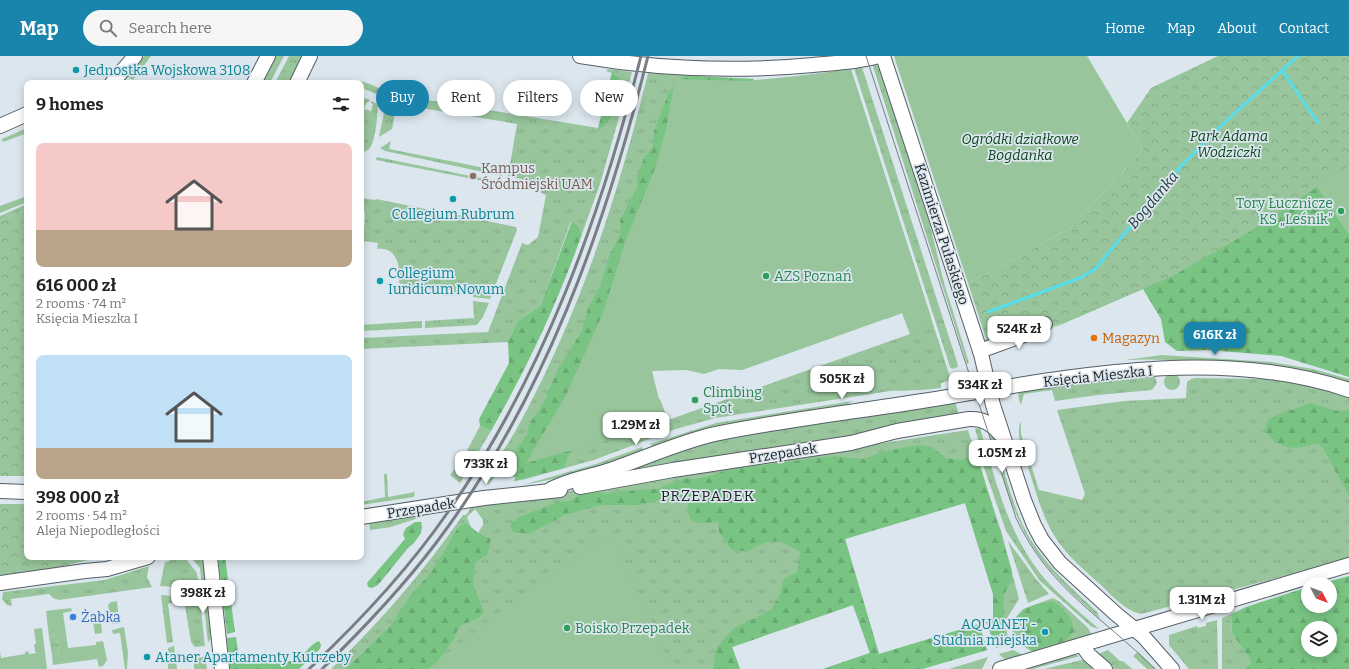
<!DOCTYPE html>
<meta charset="utf-8">
<style>
:root{--surface:#fff;--page:#f6f6f6;--text:#222;--muted:#767676;--accent:#1984ac}
body{margin:0;font-family:Bitter,serif;background:var(--page);color:var(--text);height:100vh;display:flex;flex-direction:column;font-size:15px;white-space:nowrap}
*{box-sizing:border-box;margin:0}
p{font-size:13px;color:var(--muted)}
.icon{flex:none;width:22px;height:22px;fill:none;stroke:currentColor;stroke-width:2;stroke-linecap:round;stroke-linejoin:round}
.map{position:relative;flex:1;overflow:hidden}
.drawer{position:absolute;left:24px;top:24px;width:340px;height:480px;display:flex;flex-direction:column;background:var(--surface);border-radius:8px;box-shadow:0 2px 10px #0003}
.drawer>*{flex:none}
.banner{position:absolute;left:376px;top:24px;width:380px;height:36px;display:flex;gap:8px}
.needle{width:26px;rotate:131deg}
.fabs{position:absolute;left:1301px;top:521px;display:grid;gap:8px}
.fabs a{display:grid;place-items:center;width:36px;height:36px;border-radius:50%;background:var(--surface);box-shadow:0 2px 10px #0003;font-size:20px}
.price{position:absolute;translate:-50% -34px;padding:0 9px;border-radius:8px;background:#fff;color:#222;font-size:13px;line-height:26px;filter:drop-shadow(0 1px 2px #0008)}
.price::after{content:'';position:absolute;left:50%;top:24px;width:12px;height:9px;margin-left:-6px;background:inherit;clip-path:polygon(0 0,100% 0,50% 100%)}
.price.on{background:var(--accent);color:#fff}
ul{padding:0;list-style:none}
li{display:grid;align-content:center;gap:8px;height:212px;padding:0 12px}
li span{display:grid;place-items:center;height:124px;border-radius:8px;color:#555}
li>.icon{margin-inline-start:auto}
span .icon{width:72px;height:72px;fill:#fffc;stroke-width:1}
li b{font-size:17px}
h2{display:flex;justify-content:space-between;align-items:center;height:48px;padding:0 12px;font-size:17px}
.pill{padding:0 14px;border-radius:18px;background:var(--surface);box-shadow:0 2px 10px #0003;font-size:14px;line-height:36px}
.pill.on{background:var(--accent);color:#fff}
header{display:flex;align-items:center;gap:24px;box-sizing:border-box;height:56px;padding:0 20px;background:var(--accent);color:#fff}
header strong{font-size:19px}
nav{display:flex;gap:22px;margin-inline-start:auto;font-size:14px}
.search{width:280px;height:36px;background:var(--page);display:flex;align-items:center;gap:10px;box-sizing:border-box;padding:0 14px;border-radius:22px;color:var(--muted);font-size:15px}
.map>svg:first-child{display:block}
.grass{fill:url(#grass-tufts);fill-rule:evenodd}
.forest{fill:url(#forest-firs);fill-rule:evenodd}
.park{fill:url(#park-crowns)}
.garden{fill:#98c59c}
.lines{fill:none;stroke-linecap:round;stroke-linejoin:round}
.stream{stroke:#56deef;stroke-width:3}
.minor-casing{stroke:#565f66;stroke-width:16}
.minor{stroke:#fff;stroke-width:14}
.tram{stroke:#777e84;stroke-width:1}
.rail{stroke:#777e84;stroke-width:3}
.culture-dot{fill:#0f9aa8;stroke:#dbe6ee;stroke-width:1.5}
.education-dot{fill:#8d6e63;stroke:#dbe6ee;stroke-width:1.5}
.leisure-dot{fill:#2e9e5b;stroke:#dbe6ee;stroke-width:1.5}
.food-dot{fill:#e8710a;stroke:#dbe6ee;stroke-width:1.5}
.shop-dot{fill:#3f7fe0;stroke:#dbe6ee;stroke-width:1.5}
.labels{text-anchor:middle;stroke-width:3.5;stroke-linejoin:round;paint-order:stroke}
.culture-label{font-size:14px;fill:#0d838f;stroke:#dbe6ee;text-anchor:start}
.park-label{font-size:14px;font-style:italic;fill:#0c441a;stroke:#dbe6ee}
.education-label{font-size:14px;fill:#785e54;stroke:#dbe6ee;text-anchor:start}
.leisure-label{font-size:14px;fill:#27864d;stroke:#dbe6ee;text-anchor:start}
.street-label{font-size:14px;fill:#1d2124;stroke:#dbe6ee}
.food-label{font-size:14px;fill:#c56008;stroke:#dbe6ee;text-anchor:start}
.shop-label{font-size:14px;fill:#366cbe;stroke:#dbe6ee;text-anchor:start}
.water-label{font-size:15px;font-style:italic;fill:#1d3538;stroke:#dbe6ee}
.neighbourhood-label{font-size:15px;letter-spacing:1px;fill:#1d2124;stroke:#dbe6ee}
</style>
<header>
<strong>Map</strong>
<div class="search"><svg class="icon" aria-label="search" viewBox="0 0 24 24"><circle cx="10" cy="10" r="6"/><path d="M15 15l6 6"/></svg>Search here</div>
<nav><a>Home</a><a>Map</a><a>About</a><a>Contact</a></nav>
</header>
<div class="map">
<svg width="1349" height="613" viewBox="0 0 1349 613">
<defs>
<pattern id="grass-tufts" width="24" height="20" patternUnits="userSpaceOnUse"><rect width="24" height="20" fill="#98c59c"/><path d="M3 7l-1-3M5 7V3M7 7l1-3M15 17l-1-3M17 17v-4M19 17l1-3" fill="none" stroke="#83a986"/></pattern>
<pattern id="forest-firs" width="22" height="20" patternUnits="userSpaceOnUse"><rect width="22" height="20" fill="#79c483"/><path d="M5 1l3.5 6h-7zM16 11l3.5 6h-7z" fill="#68a871"/></pattern>
<pattern id="park-crowns" width="20" height="18" patternUnits="userSpaceOnUse"><rect width="20" height="18" fill="#98c59c"/><path d="M2 6a3 3 0 1 1 6 0M12 15a3 3 0 1 1 6 0" fill="none" stroke="#83a986"/></pattern>
</defs>
<rect width="100%" height="100%" fill="#dbe6ee"/>
<!-- grass -->
<g class="grass">
<polygon points="144,0 151,0 133,24 128,21"/>
<polygon points="274,0 284,0 270,27 261,27"/>
<polygon points="289,0 304,0 290,27 275,27"/>
<polygon points="872,7 880,11 925,148 944,227 969,307 967,308"/>
<polygon points="861,8 957,306 958,311 952,313 950,311 853,9"/>
<polygon points="608,13 632,16 600,128 582,178 579,171 571,165 540,250 517,266 508,286 361,293 361,282 488,276 522,187 528,189 538,181 546,139 541,137 541,134 529,125 508,120 517,68 397,48 392,73 379,81 387,42 361,32 361,27 354,27 356,24 370,28 391,38 586,70 598,72 597,75 621,26 615,18 606,15"/>
<path d="M851 13 951 324 941 327V332L922 334 890 335 715 362 676 373 594 404 522 424 514 425 516 421 499 416 489 428H487L489 425H484C495 408 506 391 516 374 578 262 618 141 648 17L753 23 760 47 627 222 655 345 660 343 668 364 910 278 905 264 910 254 886 263 800 34 797 20Z"/>
<path d="M365 42 370 44 369 46H367L364 53 371 55 373 48 371 47V45L377 48C379 55 375 84 371 90 369 94 365 96 361 97V50Z"/>
<polygon points="391,85 389,93 500,115 501,108 505,108 502,120 385,95 380,92"/>
<polygon points="377,101 500,126 501,127 499,128 376,104"/>
<polygon points="27,140 27,146 0,157 0,150"/>
<path d="M361 142 375 144 376 143 445 157V159L454 161V158L516 171 517 174 490 243 473 241V238L443 240 444 237 440 236 399 227C401 211 397 190 377 193L378 187 365 185 363 190 365 158 361 147Z"/>
<polygon points="27,148 27,153 0,165 0,160"/>
<polygon points="473,245 489,247 483,261 477,269 425,272 425,265 473,262 474,264"/>
<polygon points="422,265 422,272 361,275 361,269"/>
<path d="M1162 299 1271 306 1313 313 1349 323V328C1275 318 1199 300 1125 304Z"/>
<circle cx="1172" cy="326" r="8"/>
<polygon points="1150,319 1155,321 1157,327 1152,334 1098,339 1055,345 1052,334 1024,338 1021,349 1019,344 1018,335 1083,325"/>
<path d="M1195 322 1274 323 1290 325 1349 340V503L1141 558C1125 554 1114 542 1102 530 1089 518 1074 506 1063 492 1044 469 1037 439 1028 411 1023 396 1015 379 1021 365V378L1039 434 1082 444 1085 438 1057 354 1124 345 1186 342 1187 326 1191 323Z"/>
<polygon points="853,345 840,352 653,391 650,388 716,367"/>
<polygon points="955,345 959,359 860,379 622,416 640,408 724,381"/>
<polygon points="480,370 491,375 460,427 450,419 463,402"/>
<path d="M980 372C996 425 1008 480 1045 523 1061 541 1081 557 1099 573L1092 571 1040 525 1006 475 979 397 981 393 975 373Z"/>
<path d="M987 373 995 384C1006 418 1013 457 1033 487 1050 514 1075 535 1097 556L1100 563C1077 542 1054 522 1036 496 1012 460 1001 414 987 373Z"/>
<path d="M968 374 1002 478 1019 543 1007 562 1006 572 1009 585 1006 589 996 592 986 566 993 564V538L965 447 845 483 879 598 979 568 987 594 922 613H823L870 597 853 549 732 591 740 613H331C380 566 424 515 463 459H466L472 450ZM475 453 483 464V469L478 477 471 471 467 461Z"/>
<polygon points="642,391 643,395 574,419 523,429 596,408"/>
<polygon points="384,418 387,418 388,441 415,436 414,441 361,449 361,446 385,441"/>
<polygon points="423,458 424,460 391,471 370,474 369,466"/>
<polygon points="1008,485 1036,523 1049,538 1028,547"/>
<polygon points="175,503 186,503 197,517 205,590 195,591 191,586 183,538 175,531 160,530 165,506"/>
<polygon points="193,504 203,504 211,582 208,587 200,512"/>
<polygon points="149,510 147,521 152,531 59,544 53,542 49,538 11,543 12,550 7,549 2,543 3,536 105,524"/>
<polygon points="161,539 171,540 175,546 168,548 173,586 167,587"/>
<path d="M1053 542 1060 546 1088 572 1092 579 1034 597C1022 589 1009 583 1013 566L1023 553Z"/>
<polygon points="1231,558 1232,577 1251,605 1246,613 1222,613 1222,562"/>
<polygon points="1217,564 1218,613 1189,613 1169,589 1169,579 1197,570 1198,572 1206,570 1206,567"/>
<polygon points="174,590 177,613 168,613 168,592"/>
<path d="M1013 594 1026 600C1016 603 1007 608 999 598Z"/>
<polygon points="1108,594 1120,605 1123,605 1132,613 1111,613 1096,599"/>
<polygon points="1138,596 1156,613 1147,613 1133,600"/>
<polygon points="1072,598 1080,600 1033,613 1019,613"/>
<polygon points="205,600 207,613 194,613 194,607 196,603"/>
<polygon points="988,601 982,613 949,613"/>
</g>
<!-- forest -->
<g class="forest">
<path d="M612 16C636 31 613 63 597 76Z"/>
<polygon points="684,20 753,23 756,33 575,392 568,400 564,412 514,425 516,421 505,418 505,409 527,379 529,369 543,348 558,313 582,275 588,252 600,231 610,198 621,177 620,164 638,130 637,120 644,102 653,91 654,75 668,38 678,24"/>
<polygon points="1349,110 1318,131 1349,178 1349,321 1281,300 1209,294 1177,295 1165,286 1161,263 1143,233 1053,272"/>
<path d="M572 165 579 171 582 178C558 246 527 312 491 375L480 370 479 363 509 307 508 286 517 266 540 250Z"/>
<path d="M1310 347 1337 355 1349 354V440L1323 392 1318 388C1312 387 1308 390 1302 391 1286 394 1275 387 1264 375L1269 363C1282 356 1297 353 1310 347Z"/>
<path d="M919 389 932 391 946 402 962 404 969 401 979 406 1012 515C1012 530 1006 530 1004 541 1001 556 1011 578 995 588L986 566 993 564V538L965 447 845 483 879 598 979 568 987 594 922 613H823L870 597 853 549 732 591 740 613H713L716 592 734 572 771 554 781 537 783 523 797 516 800 496C778 482 769 482 747 496L731 493 719 476 718 466 701 467 691 464 687 454 689 443 675 440 639 449H601L565 459 528 478 513 476 510 469 519 461 558 446 570 445 580 438 595 435 606 438 622 435 657 433 684 422 695 423 710 420 726 414 833 400 863 403 885 395Z"/>
<polygon points="415,466 421,466 422,470 421,477 414,487 408,492 378,529 372,532 368,531 367,527 405,483 403,478 406,472"/>
<polygon points="466,467 478,477 491,483 487,499 475,507 473,529 484,555 479,562 462,569 457,575 454,583 432,613 346,613 391,569 410,540 432,515 458,472"/>
<polygon points="218,501 225,501 235,576 227,578"/>
<path d="M1349 520V613H1246L1251 605 1232 577 1231 558 1246 551 1308 531V550H1330V528H1319ZM1308 572H1330V594H1308Z"/>
<path d="M1052 545C1064 551 1073 562 1074 575L1067 584 1033 595 1026 590 1014 563C1025 550 1036 548 1052 545Z"/>
<path d="M236 581 239 602C259 606 284 613 302 599 308 594 311 588 319 585L321 589 320 593 299 613H230L227 582Z"/>
</g>
<!-- park -->
<g class="park">
<polygon points="1218,0 1349,0 1349,110 1246,178 1171,221 1020,285 988,289 968,227 1015,203 1070,172 1143,94 1127,67 1151,32"/>
<polygon points="27,153 27,420 0,420 0,165"/>
<polygon points="0,448 27,448 27,501 101,501 51,513 0,519"/>
<polygon points="57,580 59,598 52,599 49,581"/>
<polygon points="1111,601 1123,613 1044,613 1086,603 1090,607"/>
</g>
<!-- garden -->
<g class="garden">
<polygon points="894,0 1087,0 1143,94 1070,172 1015,203 968,227"/>
<polygon points="847,15 852,18 931,261 927,269 910,278 902,257 742,314 719,313 704,318 686,314 652,315 663,359 653,361 656,371 526,407 566,339 603,257 626,183 654,115 666,73 675,23 747,25"/>
<polygon points="27,72 27,77 3,86 2,83"/>
<polygon points="1349,110 1349,178 1318,131"/>
<polygon points="612,478 673,613 428,613 551,516"/>
<polygon points="117,545 119,568 112,568 108,549 111,546"/>
<polygon points="71,552 72,555 63,557 68,592 96,589 96,586 103,585 107,604 103,610 99,611 97,603 53,609 52,599 59,598 57,580 49,581 46,555"/>
<polygon points="93,565 101,565 102,577 95,578"/>
<polygon points="124,571 128,596 127,613 125,613 120,577 113,578 112,574"/>
<polygon points="42,572 47,613 0,613 0,595 1,602 25,598 25,596 28,595 29,598 37,597 35,596 34,588 36,588 34,573"/>
</g>
<g class="lines">
<!-- stream -->
<g class="stream">
<polyline points="1282,14 1318,67"/>
<polyline points="988,256 1080,222 1095,213 1181,110 1224,67 1298,0"/>
</g>
<defs>
<g id="minor">
<path d="M580 0C656 13 736 16 813 9 835 7 858 6 879 0"/>
<polyline points="883,0 981,298 993,349 1024,444 1034,469 1042,484 1060,507 1116,558 1143,580 1172,613"/>
<polyline points="112,27 135,0"/>
<polyline points="254,27 268,0"/>
<polyline points="297,27 310,0"/>
<polyline points="0,70 27,58"/>
<polyline points="980,295 1037,274 1045,268"/>
<path d="M580 431 673 414 851 387 897 375 969 363C983 362 993 368 1001 379"/>
<path d="M551 433C571 423 593 420 613 413 647 401 680 386 715 378 783 364 853 356 922 345 1059 323 1213 288 1349 334"/>
<polyline points="0,435 27,436"/>
<polyline points="361,461 484,442 560,434"/>
<polyline points="210,501 222,613"/>
<polyline points="0,527 85,515 107,513 148,501"/>
<polyline points="1082,589 1089,599 1105,613"/>
<polyline points="1000,613 1349,509"/>
</g>
</defs>
<!-- minor casing -->
<use href="#minor" class="minor-casing"/>
<!-- minor -->
<use href="#minor" class="minor"/>
<!-- tram -->
<path class="tram" d="M866 0 1016 462C1049 533 1102 560 1155 613"/>
<!-- rail -->
<g class="rail">
<path d="M309 613C360 565 408 514 448 456 543 320 601 160 641 0"/>
<path d="M322 613C362 574 402 532 436 487 544 344 605 172 648 0"/>
</g>
</g>
<!-- markers -->
<g class="culture-dot">
<circle cx="76" cy="14" r="4"/>
<circle cx="453" cy="143" r="4"/>
<circle cx="380" cy="225" r="4"/>
<circle cx="1045" cy="576" r="4"/>
<circle cx="147" cy="601" r="4"/>
</g>
<circle class="education-dot" cx="473" cy="120" r="4"/>
<g class="leisure-dot">
<circle cx="1341" cy="155" r="4"/>
<circle cx="766" cy="220" r="4"/>
<circle cx="695" cy="344" r="4"/>
<circle cx="567" cy="572" r="4"/>
</g>
<circle class="food-dot" cx="1094" cy="282" r="4"/>
<circle class="shop-dot" cx="73" cy="561" r="4"/>
<g class="labels">
<!-- culture labels -->
<g class="culture-label">
<text x="84" y="19">Jednostka Wojskowa 3108</text>
<text x="453" y="163" text-anchor="middle">Collegium Rubrum</text>
<text x="388" y="222">Collegium<tspan x="388" dy="16">Iuridicum Novum</tspan></text>
<text x="1037" y="573" text-anchor="end">AQUANET -<tspan x="1037" dy="16">Studnia miejska</tspan></text>
<text x="155" y="606">Ataner Apartamenty Kutrzeby</text>
</g>
<!-- park labels -->
<g class="park-label">
<text x="1229" y="85">Park Adama<tspan x="1229" dy="16">Wodziczki</tspan></text>
<text x="1020" y="88">Ogródki działkowe<tspan x="1020" dy="16">Bogdanka</tspan></text>
</g>
<!-- education labels -->
<g class="education-label">
<text x="481" y="117">Kampus<tspan x="481" dy="16">Śródmiejski UAM</tspan></text>
</g>
<!-- leisure labels -->
<g class="leisure-label">
<text x="1333" y="152" text-anchor="end">Tory Łucznicze<tspan x="1333" dy="16">KS „Leśnik”</tspan></text>
<text x="774" y="225">AZS Poznań</text>
<text x="703" y="341">Climbing<tspan x="703" dy="16">Spot</tspan></text>
<text x="575" y="577">Boisko Przepadek</text>
</g>
<!-- street labels -->
<g class="street-label">
<text transform="translate(942 178) rotate(72)" y="5">Kazimierza Pułaskiego</text>
<text transform="translate(1098 320) rotate(-6)" y="5">Księcia Mieszka I</text>
<text transform="translate(783 397) rotate(-9)" y="5">Przepadek</text>
<text transform="translate(421 452) rotate(-9)" y="5">Przepadek</text>
</g>
<!-- food labels -->
<g class="food-label">
<text x="1102" y="287">Magazyn</text>
</g>
<!-- shop labels -->
<g class="shop-label">
<text x="81" y="566">Żabka</text>
</g>
<!-- water labels -->
<g class="water-label">
<text transform="translate(1153 144) rotate(-50)" y="5">Bogdanka</text>
</g>
<!-- neighbourhood labels -->
<g class="neighbourhood-label">
<text x="708" y="445">PRZEPADEK</text>
</g>
</g>
</svg>
<div class="fabs">
<a><svg class="needle" viewBox="-14 -14 28 28"><path d="M0-13l5 13h-10z" fill="#e53935"/><path d="M0 13l5-13h-10z" fill="#767676"/></svg></a>
<a><svg class="icon" aria-label="layers" viewBox="0 0 24 24"><path d="M12 4l9 5-9 5-9-5zM3 14l9 5 9-5"/></svg></a>
</div>
<b class="price" style="left:1019px;top:294px">524K zł</b>
<b class="price on" style="left:1215px;top:300px">616K zł</b>
<b class="price" style="left:842px;top:344px">505K zł</b>
<b class="price" style="left:980px;top:350px">534K zł</b>
<b class="price" style="left:636px;top:390px">1.29M zł</b>
<b class="price" style="left:1002px;top:418px">1.05M zł</b>
<b class="price" style="left:486px;top:429px">733K zł</b>
<b class="price" style="left:203px;top:558px">398K zł</b>
<b class="price" style="left:1202px;top:565px">1.31M zł</b>
<div class="banner">
<a class="pill on">Buy</a>
<a class="pill">Rent</a>
<a class="pill">Filters</a>
<a class="pill">New</a>
</div>
<section class="drawer">
<h2>9 homes<svg class="icon" aria-label="filters" viewBox="0 0 24 24"><path d="M4 7h16M4 17h16"/><circle cx="9" cy="7" r="2"/><circle cx="15" cy="17" r="2"/></svg></h2>
<ul>
<li><span style="background:linear-gradient(#f6c9c9 70%,#b9a48a 0)"><svg class="icon" aria-label="home" viewBox="0 0 24 24"><path d="M3 11l9-7 9 7M6 9v11h12V9"/></svg></span><div><b>616 000 zł</b><p>2 rooms · 74 m²</p><p>Księcia Mieszka I</p></div></li>
<li><span style="background:linear-gradient(#bfe0f5 75%,#b9a48a 0)"><svg class="icon" aria-label="home" viewBox="0 0 24 24"><path d="M3 11l9-7 9 7M6 9v11h12V9"/></svg></span><div><b>398 000 zł</b><p>2 rooms · 54 m²</p><p>Aleja Niepodległości</p></div></li>
</ul>
</section>
</div>
